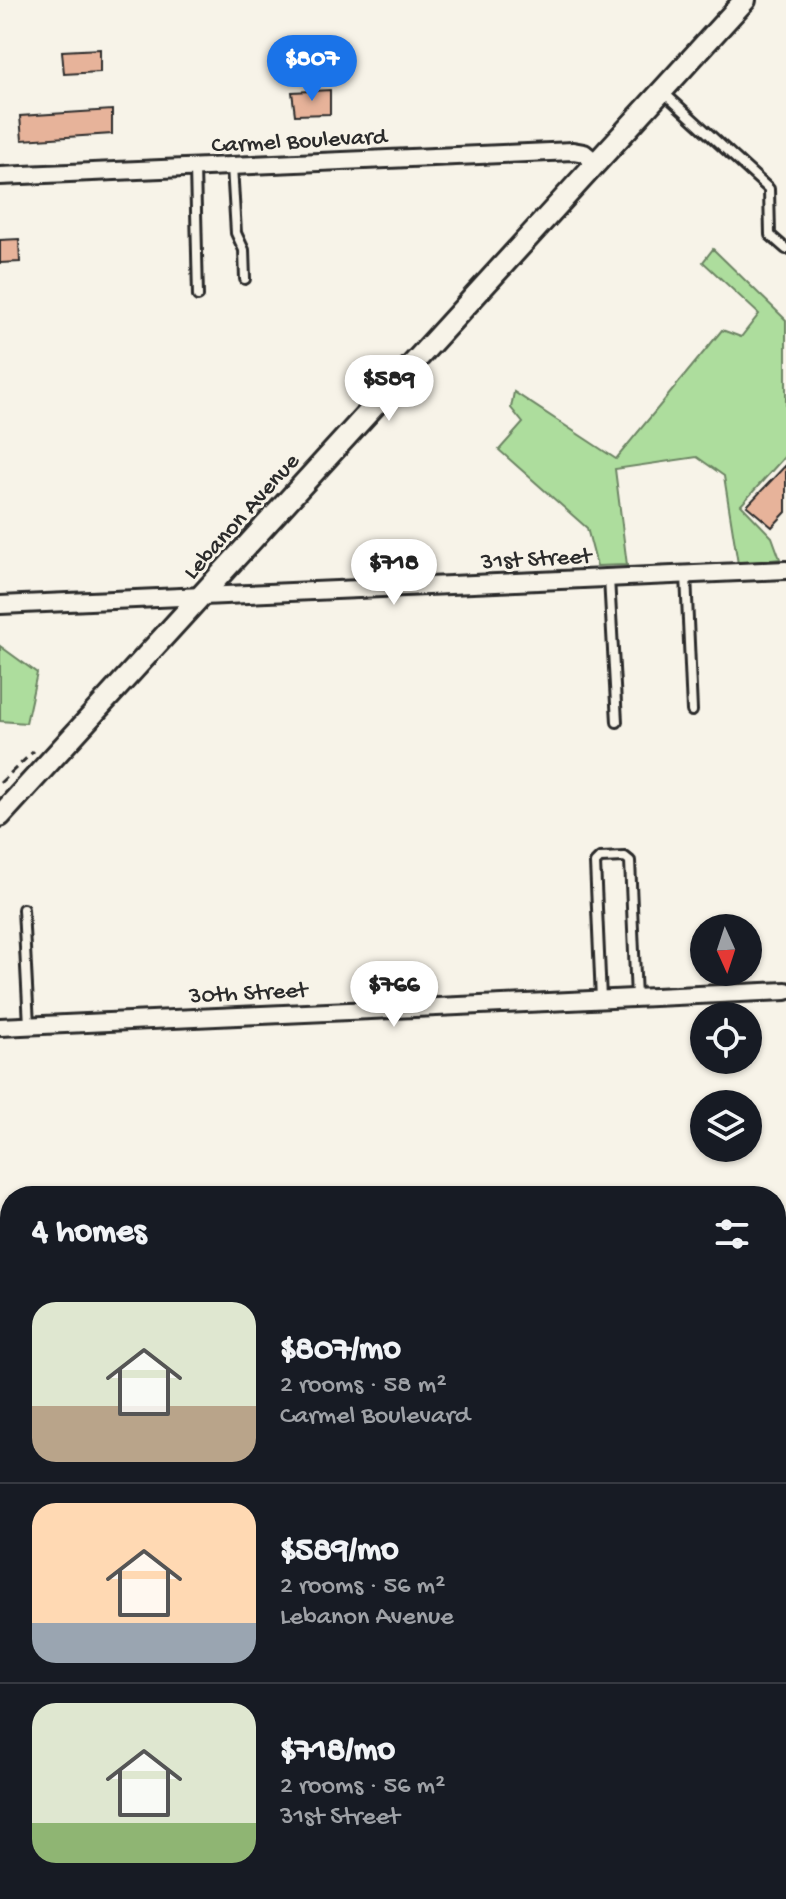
<!DOCTYPE html>
<meta charset="utf-8">
<style>
:root{--surface:#171b24;--page:#20242c;--text:#f1f3f6;--muted:#9ea1a6;--line:#363941;--accent:#1a73e8}
body{margin:0;font-family:"Gochi Hand",sans-serif;background:var(--page);color:var(--text);height:100vh;display:flex;flex-direction:column;font-size:30px;white-space:nowrap}
*{box-sizing:border-box;margin:0}
p{font-size:26px;color:var(--muted)}
.icon{flex:none;width:44px;height:44px;fill:none;stroke:currentColor;stroke-width:2;stroke-linecap:round;stroke-linejoin:round}
.map{position:relative;flex:1;overflow:hidden}
.sheet{position:absolute;left:0px;top:1186px;width:786px;height:714px;display:flex;flex-direction:column;background:var(--surface);border-radius:32px 32px 0 0;box-shadow:0 2px 6px #0004}
.sheet>*{flex:none}
.needle{width:52px;rotate:177deg}
.controls{position:absolute;left:690px;top:914px;display:grid;gap:16px}
.controls a{display:grid;place-items:center;width:72px;height:72px;border-radius:50%;background:var(--surface);box-shadow:0 2px 6px #0004;font-size:40px}
.price{position:absolute;translate:-50% -68px;padding:0 18px;border-radius:28px;background:#fff;color:#222;font-size:26px;line-height:52px;filter:drop-shadow(0 2px 4px #0008)}
.price::after{content:'';position:absolute;left:50%;top:48px;width:24px;height:18px;margin-left:-12px;background:inherit;clip-path:polygon(0 0,100% 0,50% 100%)}
.price.selected{background:var(--accent);color:#fff}
ul{padding:0;list-style:none}
li{display:flex;align-items:center;gap:24px;height:200px;padding:0 32px}
li+li{border-top:2px solid var(--line)}
li span{display:grid;place-items:center;flex:none;width:224px;height:160px;border-radius:24px;color:#555}
li>.icon{margin-inline-start:auto}
span .icon{width:96px;height:96px;fill:#fffc;stroke-width:1}
li b{font-size:34px}
h2{display:flex;justify-content:space-between;align-items:center;height:96px;padding:0 32px;font-size:34px}
.map>svg:first-child{display:block}
.green{fill:#addd9d;stroke:#6c8464;stroke-width:2}
.building{fill:#e7b39a;stroke:#2b2b2b;stroke-width:2}
.lines{fill:none;stroke-linecap:round;stroke-linejoin:round}
.service-casing{stroke:#2b2b2b;stroke-width:14}
.minor-casing{stroke:#2b2b2b;stroke-width:22}
.tertiary-casing{stroke:#2b2b2b;stroke-width:26}
.path{stroke:#2b2b2b;stroke-width:3;stroke-dasharray:8 6;stroke-linecap:butt}
.service{stroke:#f7f3e8;stroke-width:8}
.minor{stroke:#f7f3e8;stroke-width:16}
.tertiary{stroke:#f7f3e8;stroke-width:20}
.labels{text-anchor:middle;stroke-width:6;stroke-linejoin:round;paint-order:stroke}
.street-label{font-size:24px;fill:#2b2b2b;stroke:#f7f3e8}
</style>
<div class="map">
<svg width="786" height="1899" viewBox="0 0 786 1899">
<rect width="100%" height="100%" fill="#f7f3e8"/>
<filter id="ink" filterUnits="userSpaceOnUse"><feTurbulence type="fractalNoise" baseFrequency=".0125" numOctaves="2"/><feDisplacementMap in="SourceGraphic" scale="16" xChannelSelector="R" yChannelSelector="G"/><feConvolveMatrix kernelMatrix="1 2 1 2 8 2 1 2 1" color-interpolation-filters="sRGB"/></filter>
<g filter="url(#ink)">
<!-- green -->
<g class="green">
<polygon points="713,249 786,320 786,455 741,505 772,537 780,559 738,564 724,476 697,457 615,469 627,565 597,566 587,528 499,450 523,423 511,408 514,392 616,459 722,330 741,337 759,314 703,262"/>
<polygon points="0,646 37,673 26,723 0,721"/>
<polygon points="0,1598 10,1598 10,1849 0,1850"/>
<rect x="228" y="1890" width="251" height="9"/>
</g>
<!-- building -->
<g class="building">
<polygon points="100,49 100,72 64,74 62,51"/>
<polygon points="330,90 330,114 295,115 292,92"/>
<polygon points="112,110 112,134 22,140 20,116"/>
<polygon points="19,239 20,262 0,263 0,240"/>
<polygon points="786,465 786,512 772,527 747,506"/>
</g>
<g class="lines">
<defs>
<g id="service">
<polyline points="662,91 769,189 770,235 786,249"/>
<polyline points="232,166 236,233 244,250 245,279"/>
<polyline points="195,168 198,296"/>
<polyline points="686,575 692,711"/>
<polyline points="609,578 617,722"/>
<polyline points="23,909 29,1025"/>
<polyline points="601,999 595,863 600,858 625,857 630,861 636,998"/>
</g>
<g id="minor">
<polyline points="0,176 573,151 584,153 596,163"/>
<polyline points="0,605 786,570"/>
<polyline points="0,1027 786,991"/>
</g>
<g id="tertiary">
<polyline points="0,816 745,0"/>
<polyline points="776,1398 786,1398"/>
<polyline points="0,1434 10,1434"/>
</g>
</defs>
<!-- service casing -->
<use href="#service" class="service-casing"/>
<!-- minor casing -->
<use href="#minor" class="minor-casing"/>
<!-- tertiary casing -->
<use href="#tertiary" class="tertiary-casing"/>
<!-- path -->
<g class="path">
<polyline points="0,783 34,751"/>
<polyline points="0,1829 10,1825"/>
<polyline points="277,1890 286,1899"/>
<polyline points="439,1899 443,1890"/>
</g>
<!-- service -->
<use href="#service" class="service"/>
<!-- minor -->
<use href="#minor" class="minor"/>
<!-- tertiary -->
<use href="#tertiary" class="tertiary"/>
</g>
</g>
<g class="labels">
<!-- street labels -->
<g class="street-label">
<text transform="translate(299 139) rotate(-3)" y="8">Carmel Boulevard</text>
<text transform="translate(240 515) rotate(-48)" y="8">Lebanon Avenue</text>
<text transform="translate(536 557) rotate(-3)" y="8">31st Street</text>
<text transform="translate(248 991) rotate(-3)" y="8">30th Street</text>
</g>
</g>
</svg>
<div class="controls">
<a><svg class="needle" viewBox="-14 -14 28 28"><path d="M0-13l5 13h-10z" fill="#e53935"/><path d="M0 13l5-13h-10z" fill="#9ea1a6"/></svg></a>
<a><svg class="icon" aria-label="locate" viewBox="0 0 24 24"><circle cx="12" cy="12" r="6"/><path d="M12 2v4M12 18v4M2 12h4M18 12h4"/></svg></a>
<a><svg class="icon" aria-label="layers" viewBox="0 0 24 24"><path d="M12 4l9 5-9 5-9-5zM3 14l9 5 9-5"/></svg></a>
</div>
<b class="price selected" style="left:312px;top:103px">$807</b>
<b class="price" style="left:389px;top:423px">$589</b>
<b class="price" style="left:394px;top:607px">$718</b>
<b class="price" style="left:394px;top:1029px">$766</b>
<section class="sheet">
<h2>4 homes<svg class="icon" aria-label="filters" viewBox="0 0 24 24"><path d="M4 7h16M4 17h16"/><circle cx="9" cy="7" r="2"/><circle cx="15" cy="17" r="2"/></svg></h2>
<ul>
<li><span style="background:linear-gradient(#dfe7d0 65%,#b9a48a 0)"><svg class="icon" aria-label="home" viewBox="0 0 24 24"><path d="M3 11l9-7 9 7M6 9v11h12V9"/></svg></span><div><b>$807/mo</b><p>2 rooms · 58 m²</p><p>Carmel Boulevard</p></div></li>
<li><span style="background:linear-gradient(#ffd9b3 75%,#9aa5b1 0)"><svg class="icon" aria-label="home" viewBox="0 0 24 24"><path d="M3 11l9-7 9 7M6 9v11h12V9"/></svg></span><div><b>$589/mo</b><p>2 rooms · 56 m²</p><p>Lebanon Avenue</p></div></li>
<li><span style="background:linear-gradient(#dfe7d0 75%,#8fb573 0)"><svg class="icon" aria-label="home" viewBox="0 0 24 24"><path d="M3 11l9-7 9 7M6 9v11h12V9"/></svg></span><div><b>$718/mo</b><p>2 rooms · 56 m²</p><p>31st Street</p></div></li>
</ul>
</section>
</div>
